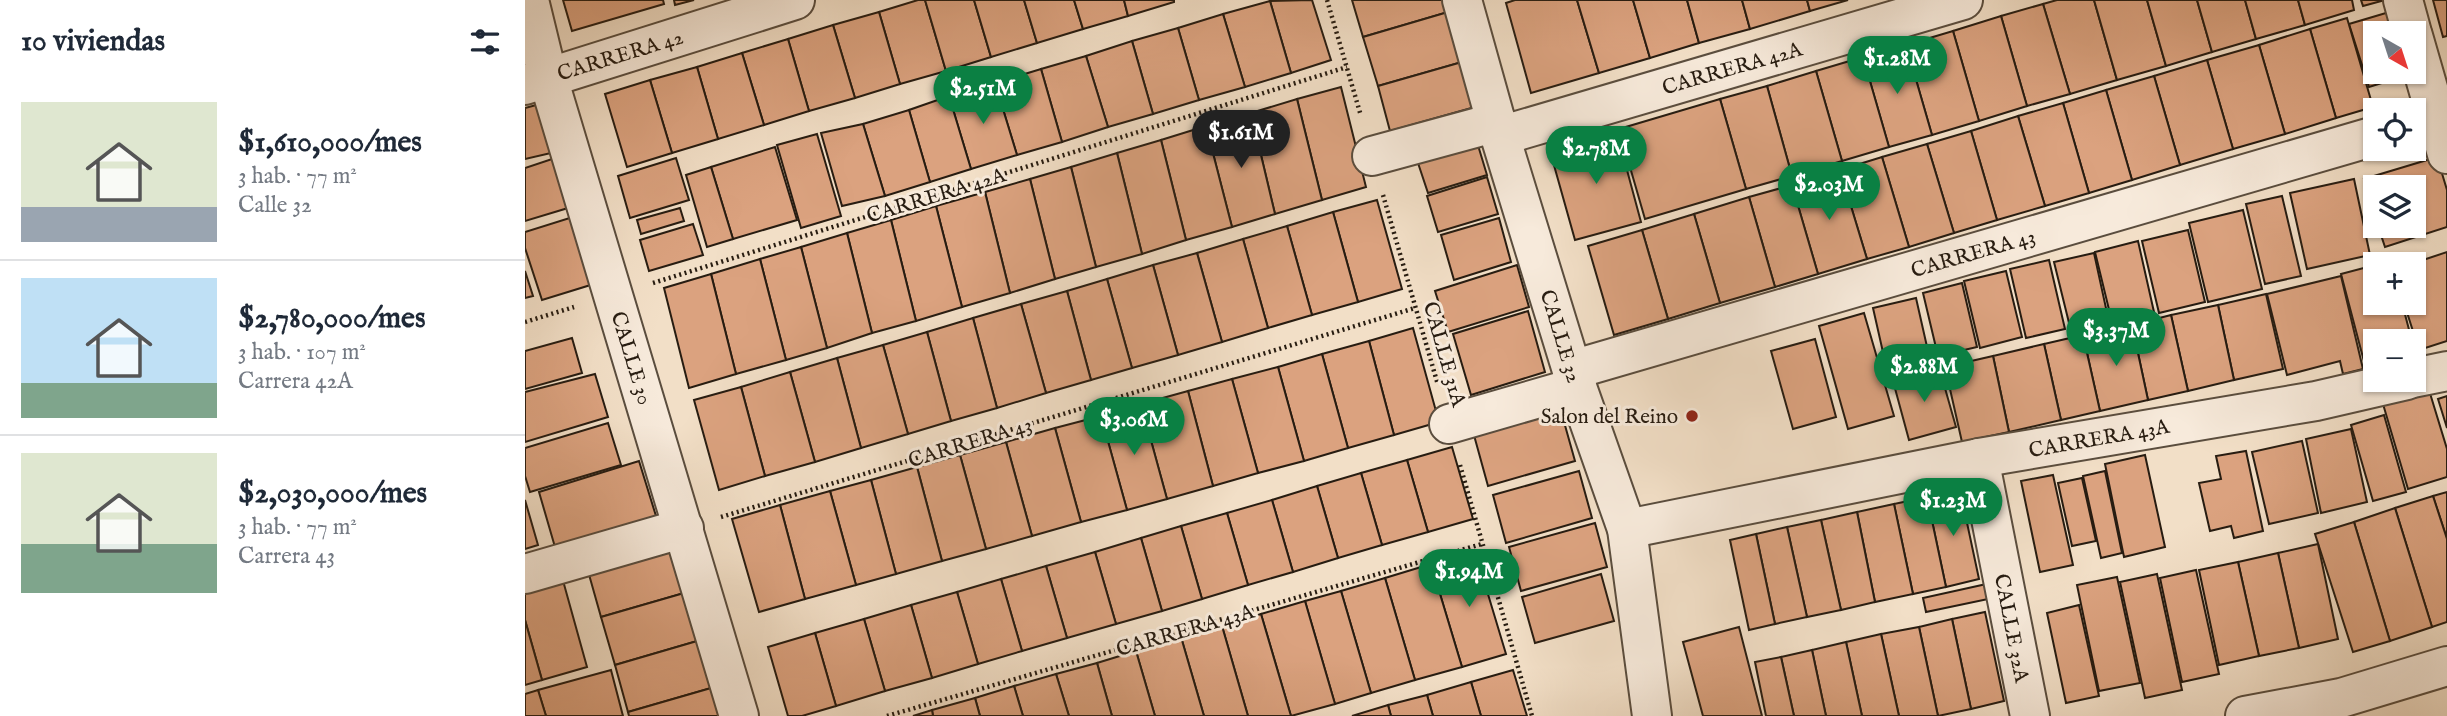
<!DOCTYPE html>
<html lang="es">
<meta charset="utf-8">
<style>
:root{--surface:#fff;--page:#f6f6f7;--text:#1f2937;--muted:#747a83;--line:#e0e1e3;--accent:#0b8043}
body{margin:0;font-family:"IM FELL English",serif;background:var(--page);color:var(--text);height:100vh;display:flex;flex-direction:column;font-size:26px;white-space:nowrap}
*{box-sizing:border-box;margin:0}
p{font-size:23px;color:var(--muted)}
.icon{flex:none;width:38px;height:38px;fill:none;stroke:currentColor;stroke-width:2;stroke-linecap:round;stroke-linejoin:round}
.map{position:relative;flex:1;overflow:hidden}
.drawer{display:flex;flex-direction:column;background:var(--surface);width:525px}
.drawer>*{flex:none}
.needle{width:46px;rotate:141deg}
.fabs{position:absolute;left:1838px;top:21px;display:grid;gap:14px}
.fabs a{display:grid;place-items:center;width:63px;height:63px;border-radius:0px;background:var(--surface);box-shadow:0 2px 5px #0004;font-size:35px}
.price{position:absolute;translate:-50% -60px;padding:0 16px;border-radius:24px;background:var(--accent);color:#fff;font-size:23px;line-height:46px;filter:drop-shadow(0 2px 4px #0008)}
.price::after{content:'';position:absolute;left:50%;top:42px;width:21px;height:16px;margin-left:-10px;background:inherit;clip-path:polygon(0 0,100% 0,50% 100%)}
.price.on{background:#222;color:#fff}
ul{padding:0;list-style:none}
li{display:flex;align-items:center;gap:21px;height:175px;padding:0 21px}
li+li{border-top:2px solid var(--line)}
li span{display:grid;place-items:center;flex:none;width:196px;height:140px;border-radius:0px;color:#555}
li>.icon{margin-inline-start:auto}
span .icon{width:84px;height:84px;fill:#fffc;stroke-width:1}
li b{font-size:30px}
h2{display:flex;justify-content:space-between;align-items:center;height:84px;padding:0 21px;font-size:30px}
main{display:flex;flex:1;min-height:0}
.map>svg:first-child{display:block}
.building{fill:#dba27f;stroke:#271c11;stroke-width:2}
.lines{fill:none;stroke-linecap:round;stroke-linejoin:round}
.minor-casing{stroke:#5a4d3e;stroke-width:42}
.tertiary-casing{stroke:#5a4d3e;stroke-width:42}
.path{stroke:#271c11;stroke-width:4.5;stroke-dasharray:2 3.5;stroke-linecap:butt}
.minor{stroke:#f7eadb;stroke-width:38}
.tertiary{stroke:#f7eadb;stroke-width:38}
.poi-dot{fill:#8f2418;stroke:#f7eadb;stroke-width:2.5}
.labels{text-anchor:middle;stroke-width:6;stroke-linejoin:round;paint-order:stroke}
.street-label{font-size:21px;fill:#271c11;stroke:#f7eadb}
.poi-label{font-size:21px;fill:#271c11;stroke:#f7eadb;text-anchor:end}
</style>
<main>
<section class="drawer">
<h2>10 viviendas<svg class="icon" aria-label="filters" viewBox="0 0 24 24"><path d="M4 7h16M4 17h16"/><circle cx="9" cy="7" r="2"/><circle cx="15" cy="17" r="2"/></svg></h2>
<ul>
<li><span style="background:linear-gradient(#dfe7d0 75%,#9aa5b1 0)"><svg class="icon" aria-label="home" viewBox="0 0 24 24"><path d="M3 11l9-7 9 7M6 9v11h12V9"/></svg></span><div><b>$1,610,000/mes</b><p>3 hab. · 77 m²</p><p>Calle 32</p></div></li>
<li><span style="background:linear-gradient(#bfe0f5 75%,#7fa58c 0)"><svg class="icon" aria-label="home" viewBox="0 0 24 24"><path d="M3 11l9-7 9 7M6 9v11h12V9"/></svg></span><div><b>$2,780,000/mes</b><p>3 hab. · 107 m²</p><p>Carrera 42A</p></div></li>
<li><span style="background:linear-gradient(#dfe7d0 65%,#7fa58c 0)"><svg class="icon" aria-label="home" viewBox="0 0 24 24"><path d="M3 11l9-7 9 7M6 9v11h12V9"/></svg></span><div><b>$2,030,000/mes</b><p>3 hab. · 77 m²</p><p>Carrera 43</p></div></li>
</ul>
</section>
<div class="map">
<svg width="1922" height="716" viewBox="0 0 1922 716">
<rect width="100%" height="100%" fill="#f2dfc7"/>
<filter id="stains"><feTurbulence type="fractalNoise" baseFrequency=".00286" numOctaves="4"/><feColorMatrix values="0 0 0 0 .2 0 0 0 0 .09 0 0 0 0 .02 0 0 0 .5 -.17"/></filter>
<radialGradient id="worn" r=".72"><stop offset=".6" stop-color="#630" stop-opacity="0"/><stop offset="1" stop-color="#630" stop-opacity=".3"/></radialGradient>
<!-- building -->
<g class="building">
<polygon points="38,0 138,0 139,4 47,31"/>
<polygon points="149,0 169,0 150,5"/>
<polygon points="393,0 400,0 421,71 375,84 354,12"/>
<polygon points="400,0 449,0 466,57 421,71"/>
<polygon points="449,0 499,0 512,43 466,57"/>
<polygon points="499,0 549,0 558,29 512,43"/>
<polygon points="549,0 599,0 603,16 558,29"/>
<polygon points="599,0 649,0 649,2 603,16"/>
<polygon points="787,0 806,60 766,73 745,1"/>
<polygon points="827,0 919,0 923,12 838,37"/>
<polygon points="990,0 1052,0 1074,73 1006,93 981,3"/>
<polygon points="1052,0 1108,0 1125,58 1074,73"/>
<polygon points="1108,0 1162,0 1174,43 1125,58"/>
<polygon points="1162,0 1217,0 1225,29 1174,43"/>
<polygon points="1217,0 1282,0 1285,11 1225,29"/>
<polygon points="1282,0 1323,0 1285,11"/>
<polygon points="1532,0 1569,0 1592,80 1545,94 1518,4"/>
<polygon points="1569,0 1622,0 1641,66 1592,80"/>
<polygon points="1622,0 1672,0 1687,52 1641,66"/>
<polygon points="1672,0 1720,0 1731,39 1687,52"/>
<polygon points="1720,0 1773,0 1780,25 1731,39"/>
<polygon points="1773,0 1827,0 1829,10 1780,25"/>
<polygon points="1836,0 1860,0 1838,6"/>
<polygon points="1908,0 1922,0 1922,36 1918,37"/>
<polygon points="745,1 766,73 720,87 698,14"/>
<polygon points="1518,4 1545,94 1502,106 1476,16"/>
<polygon points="1871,10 1877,33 1850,33 1850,72 1889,73 1844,87 1824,24"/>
<polygon points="354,12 375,84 330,98 308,25"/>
<polygon points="923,12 937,62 853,86 838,37"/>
<polygon points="698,14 720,87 674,100 653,28"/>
<polygon points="1476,16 1502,106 1454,121 1428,31"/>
<polygon points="1822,18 1848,107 1811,118 1785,29"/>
<polygon points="308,25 330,98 284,111 263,39"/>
<polygon points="653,28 674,100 628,114 607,41"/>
<polygon points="1785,29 1811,118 1760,134 1734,45"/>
<polygon points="1428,31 1454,121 1407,135 1381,45"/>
<polygon points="263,39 284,111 239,125 217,53"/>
<polygon points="607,41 628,114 583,127 561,56"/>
<polygon points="1381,45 1407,135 1364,147 1338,57"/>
<polygon points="1734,45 1760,134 1708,149 1682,60"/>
<polygon points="217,53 239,125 193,139 172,67"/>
<polygon points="561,56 583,127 537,142 516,69"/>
<polygon points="1338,57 1364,147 1317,161 1291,71"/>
<polygon points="1682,60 1708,149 1655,165 1629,76"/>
<polygon points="937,62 950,107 865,131 853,86"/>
<polygon points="172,67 193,139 147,153 125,80"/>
<polygon points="516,69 537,142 492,155 470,83"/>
<polygon points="1291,71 1317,161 1267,176 1242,86"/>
<polygon points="1629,76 1655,165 1607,180 1581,90"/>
<polygon points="125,80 147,153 102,167 80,94"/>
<polygon points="470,83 492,155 446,169 424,96"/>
<polygon points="1242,86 1267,176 1221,189 1195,99"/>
<polygon points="816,87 841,187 797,200 772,99"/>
<polygon points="1581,90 1607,180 1564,193 1538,103"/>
<polygon points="424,96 446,169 405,182 384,110"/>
<polygon points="772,99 797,200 750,214 726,113"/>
<polygon points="1195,99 1221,189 1120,219 1094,129"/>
<polygon points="1538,103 1564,193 1520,206 1493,116"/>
<polygon points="15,104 26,153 0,159 0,108"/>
<polygon points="384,110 405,182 360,196 338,124"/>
<polygon points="726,113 750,214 707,227 681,126"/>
<polygon points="1493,116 1520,206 1472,220 1446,131"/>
<polygon points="338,124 360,196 317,206 296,133"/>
<polygon points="681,126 707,227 661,240 636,140"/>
<polygon points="1446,131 1472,220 1429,233 1402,144"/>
<polygon points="1092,133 1116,222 1050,240 1025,151"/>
<polygon points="292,134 316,216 276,228 252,145"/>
<polygon points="636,140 661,240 617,254 592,153"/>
<polygon points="952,142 962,175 903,193 892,160"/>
<polygon points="1402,144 1429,233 1384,247 1357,157"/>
<polygon points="250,147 272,220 208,239 186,167"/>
<polygon points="592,153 617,254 571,267 546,167"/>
<polygon points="1357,157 1384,247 1342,259 1315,170"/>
<polygon points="1912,157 1922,190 1922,227 1860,247 1853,226 1888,226 1888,187 1850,187 1850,214 1839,179"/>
<polygon points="151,158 164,200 105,218 93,176"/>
<polygon points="27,159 43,208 0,221 0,168"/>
<polygon points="186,167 208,239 182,247 161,175"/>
<polygon points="546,167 571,267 530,279 505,179"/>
<polygon points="1315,170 1342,259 1293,274 1267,185"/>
<polygon points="962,177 973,214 913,232 902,196"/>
<polygon points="505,179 530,279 485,293 460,192"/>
<polygon points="1829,179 1845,255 1782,269 1765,193"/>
<polygon points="1267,185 1293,274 1250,287 1224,197"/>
<polygon points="460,192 485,293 437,307 411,206"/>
<polygon points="1757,196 1776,276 1740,284 1721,204"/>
<polygon points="1224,197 1250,287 1195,303 1169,214"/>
<polygon points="852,200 877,289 833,302 808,212"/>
<polygon points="411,206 437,307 391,321 366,220"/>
<polygon points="155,208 159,221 116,234 112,220"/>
<polygon points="1718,210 1737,289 1683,302 1664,223"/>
<polygon points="808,212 833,302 787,315 762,226"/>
<polygon points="1169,214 1195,303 1143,319 1117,230"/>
<polygon points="51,216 72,283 17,300 0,248 0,232"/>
<polygon points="974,218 986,262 929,280 916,235"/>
<polygon points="366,220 391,321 347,333 322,233"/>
<polygon points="168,224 178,255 124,271 115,240"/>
<polygon points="762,226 787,315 743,328 718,239"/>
<polygon points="1117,230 1143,319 1089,335 1063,246"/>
<polygon points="1663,230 1680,302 1634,313 1617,241"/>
<polygon points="322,233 347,333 302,348 276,247"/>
<polygon points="718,239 743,328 697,342 672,253"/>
<polygon points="1613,241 1629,312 1587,322 1570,252"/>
<polygon points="276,247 302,348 261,360 235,259"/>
<polygon points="1922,252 1922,341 1894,350 1879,303 1888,303 1888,264 1886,264"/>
<polygon points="672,253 697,342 653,355 628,265"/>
<polygon points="1569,253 1584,322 1546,331 1529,262"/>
<polygon points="235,259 261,360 211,374 186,274"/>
<polygon points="1524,260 1540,329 1501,338 1485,269"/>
<polygon points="628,265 653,355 607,368 582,279"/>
<polygon points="992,265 1004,307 923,332 910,291"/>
<polygon points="1850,265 1850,303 1877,303 1887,341 1850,341 1850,367 1841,369 1816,274"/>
<polygon points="0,271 8,296 0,298"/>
<polygon points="1481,271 1497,337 1455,348 1439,281"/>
<polygon points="186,274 211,374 164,388 139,288"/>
<polygon points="1816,276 1838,369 1818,374 1815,361 1762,375 1742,294"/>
<polygon points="582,279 607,368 566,380 542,291"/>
<polygon points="1437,283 1452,347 1413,356 1398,293"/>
<polygon points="542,291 566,380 521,393 496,304"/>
<polygon points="1741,294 1758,369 1709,380 1693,305"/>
<polygon points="1391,298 1405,360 1362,370 1348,308"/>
<polygon points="496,304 521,393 472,408 448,318"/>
<polygon points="1693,305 1709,380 1663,391 1646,315"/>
<polygon points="1003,311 1020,372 946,395 928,334"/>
<polygon points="1339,313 1369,416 1323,429 1294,326"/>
<polygon points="1646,315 1663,391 1623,400 1607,325"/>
<polygon points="448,318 472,408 426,421 402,332"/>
<polygon points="1607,325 1623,400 1575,411 1558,335"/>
<polygon points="888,328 914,422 869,435 844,341"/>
<polygon points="402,332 426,421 383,434 358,345"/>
<polygon points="1558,335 1575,411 1536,420 1519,344"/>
<polygon points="47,338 57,373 0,389 0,351"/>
<polygon points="1290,339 1311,417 1268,429 1246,351"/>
<polygon points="844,341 869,435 823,448 797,354"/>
<polygon points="1519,344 1536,420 1484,432 1468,356"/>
<polygon points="358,345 383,434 336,448 312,358"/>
<polygon points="797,354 823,448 779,461 753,367"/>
<polygon points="1468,356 1484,432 1437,442 1420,367"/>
<polygon points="312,358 336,448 290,462 265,372"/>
<polygon points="753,367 779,461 733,473 707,379"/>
<polygon points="1414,367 1431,427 1384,440 1368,381"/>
<polygon points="265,372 290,462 240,476 216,387"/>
<polygon points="70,374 83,417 0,442 0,392"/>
<polygon points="707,379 733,473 688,486 663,391"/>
<polygon points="216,387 240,476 194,490 169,400"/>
<polygon points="1904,390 1922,449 1922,477 1883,489 1858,404"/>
<polygon points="663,391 688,486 642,499 616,404"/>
<polygon points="1922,396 1922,428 1913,399"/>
<polygon points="616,404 642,499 602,510 576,416"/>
<polygon points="1034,404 1050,461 963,486 947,428"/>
<polygon points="1859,415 1881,492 1848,501 1826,425"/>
<polygon points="576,416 602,510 556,522 530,428"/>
<polygon points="83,423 96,465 5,492 0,476 0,448"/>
<polygon points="530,428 556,522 507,536 481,442"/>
<polygon points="1826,429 1842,502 1796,513 1781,439"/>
<polygon points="1777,441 1793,513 1744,524 1727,452"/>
<polygon points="481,442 507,536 461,549 435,455"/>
<polygon points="927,447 948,519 903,532 882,460"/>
<polygon points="1721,451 1738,531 1709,538 1706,526 1685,531 1674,483 1696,479 1691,456"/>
<polygon points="435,455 461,549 417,561 392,467"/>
<polygon points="1620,455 1640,547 1599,557 1580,464"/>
<polygon points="882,460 903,532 857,545 836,473"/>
<polygon points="114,461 131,516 30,547 14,492"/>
<polygon points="392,467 417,561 371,574 346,480"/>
<polygon points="1054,471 1067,518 981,543 968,495"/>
<polygon points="1580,471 1597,553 1576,558 1558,476"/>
<polygon points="836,473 857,545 813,558 792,486"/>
<polygon points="1528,475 1548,565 1515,572 1496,481"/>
<polygon points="1557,478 1571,541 1547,546 1533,483"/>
<polygon points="346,480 371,574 331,585 305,491"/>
<polygon points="792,486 813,558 768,572 747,500"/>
<polygon points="1435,490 1454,579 1421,587 1402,497"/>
<polygon points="305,491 331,585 280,599 255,505"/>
<polygon points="1922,492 1922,539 1908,496"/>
<polygon points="1908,496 1922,539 1922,622 1907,627 1870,508"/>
<polygon points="1402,497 1421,587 1388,594 1369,504"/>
<polygon points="0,500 13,545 0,549"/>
<polygon points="747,500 768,572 723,585 702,513"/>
<polygon points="1369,504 1388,594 1350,602 1332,512"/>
<polygon points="255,505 280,599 234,612 207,519"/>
<polygon points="1870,508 1907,627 1865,641 1829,522"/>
<polygon points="1332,512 1350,602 1316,610 1296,520"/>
<polygon points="702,513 723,585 677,599 656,526"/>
<polygon points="1296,520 1316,610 1282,617 1262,527"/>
<polygon points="1829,522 1865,641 1828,652 1790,534"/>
<polygon points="1070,523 1082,567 996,591 984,547"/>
<polygon points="656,526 677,599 637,611 616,538"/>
<polygon points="1262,527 1282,617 1250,624 1231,534"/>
<polygon points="1231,534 1250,624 1224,630 1205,540"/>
<polygon points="616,538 637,611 591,624 570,552"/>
<polygon points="1793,544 1813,639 1774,648 1753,553"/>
<polygon points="153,545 166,591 76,617 63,571"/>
<polygon points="950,551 981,654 937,667 906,564"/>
<polygon points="570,552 591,624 542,638 521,566"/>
<polygon points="1753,553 1774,648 1734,656 1713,562"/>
<polygon points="1713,562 1734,656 1694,665 1674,570"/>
<polygon points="906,564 937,667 890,680 860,578"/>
<polygon points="521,566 542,638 497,651 476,579"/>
<polygon points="1671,570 1694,674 1657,682 1635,578"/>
<polygon points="1076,574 1089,621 1010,643 997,597"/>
<polygon points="1632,574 1657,690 1620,698 1595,582"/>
<polygon points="37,577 62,667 17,680 0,620 0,588"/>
<polygon points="1592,577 1615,683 1574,691 1552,585"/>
<polygon points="860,578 890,680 846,693 816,591"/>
<polygon points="476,579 497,651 453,664 432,592"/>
<polygon points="1466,583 1468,598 1401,612 1398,598"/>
<polygon points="166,591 179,639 90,665 76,617"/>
<polygon points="816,591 846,693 810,704 780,601"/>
<polygon points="432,592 453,664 407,678 386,605"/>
<polygon points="780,601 810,704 766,716 736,614"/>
<polygon points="386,605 407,678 360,691 339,619"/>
<polygon points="1554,605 1574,696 1541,703 1522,613"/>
<polygon points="1460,612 1479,701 1446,709 1427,619"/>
<polygon points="736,614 766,716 723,716 697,626"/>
<polygon points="339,619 360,691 311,706 290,633"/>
<polygon points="1427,619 1446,709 1413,716 1394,627"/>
<polygon points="0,620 17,680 0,685"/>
<polygon points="697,626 723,716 679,716 656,637"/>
<polygon points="1214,627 1237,716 1178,716 1158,642"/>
<polygon points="1394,627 1413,716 1374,716 1356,634"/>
<polygon points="290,633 311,706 277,716 263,716 243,647"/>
<polygon points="1356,634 1374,716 1337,716 1321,642"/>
<polygon points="656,637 679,716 630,716 611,651"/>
<polygon points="179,639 193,686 103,712 90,665"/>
<polygon points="1321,642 1337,716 1301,716 1287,650"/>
<polygon points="1287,650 1301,716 1269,716 1256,657"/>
<polygon points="611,651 630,716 587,716 572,663"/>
<polygon points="1256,657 1269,716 1241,716 1230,662"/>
<polygon points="572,663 587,716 544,716 531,674"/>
<polygon points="86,670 98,716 21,716 13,690"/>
<polygon points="988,670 1002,716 956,716 946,682"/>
<polygon points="531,674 544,716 498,716 489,686"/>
<polygon points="946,682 956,716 908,716 902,695"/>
<polygon points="193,686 201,716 104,716 103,712"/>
<polygon points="489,686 498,716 455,716 450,698"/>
<polygon points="13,690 21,716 0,716 0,694"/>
<polygon points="902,695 908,716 866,716 863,705"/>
<polygon points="450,698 455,716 408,716 407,710"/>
<polygon points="863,705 866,716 827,716"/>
<polygon points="407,710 408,716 388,716"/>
</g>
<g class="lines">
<defs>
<g id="minor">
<polyline points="4,0 23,78 214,716"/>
<polyline points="1878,0 1887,33"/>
<polyline points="1888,36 1922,154"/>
<polyline points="0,85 270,0"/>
<polyline points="975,136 1438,0"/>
<polyline points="847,156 972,122"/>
<polyline points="1047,370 1850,136"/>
<polyline points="1888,378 1922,371"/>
<polyline points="924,424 1052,387"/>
<polyline points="1454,458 1505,716"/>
<polyline points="1102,529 1454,458 1791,401 1882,380"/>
<polyline points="0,574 159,528"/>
<polyline points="1720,716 1816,698 1922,666"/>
</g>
<polyline id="tertiary" points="937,0 975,136 1052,387 1102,529 1127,716"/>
</defs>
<!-- minor casing -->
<use href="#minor" class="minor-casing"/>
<!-- tertiary casing -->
<use href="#tertiary" class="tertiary-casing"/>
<!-- path -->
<g class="path">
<polyline points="802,0 836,116"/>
<polyline points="858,195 913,385"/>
<polyline points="128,283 822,67"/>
<polyline points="0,322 49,307"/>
<polyline points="935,465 1007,716"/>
<polyline points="196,517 890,308"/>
<polyline points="362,716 957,544"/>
</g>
<!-- minor -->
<use href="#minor" class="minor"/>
<!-- tertiary -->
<use href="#tertiary" class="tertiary"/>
</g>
<!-- markers -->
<circle class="poi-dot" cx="1167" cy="416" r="7"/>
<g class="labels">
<!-- street labels -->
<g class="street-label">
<text transform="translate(95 55) rotate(-17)" y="7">CARRERA 42</text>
<text transform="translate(1207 68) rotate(-16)" y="7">CARRERA 42A</text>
<text transform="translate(411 195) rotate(-17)" y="7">CARRERA 42A</text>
<text transform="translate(1448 253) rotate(-16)" y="7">CARRERA 43</text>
<text transform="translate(1036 336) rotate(73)" y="7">CALLE 32</text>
<text transform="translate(920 354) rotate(74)" y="7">CALLE 31A</text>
<text transform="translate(107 358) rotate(73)" y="7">CALLE 30</text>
<text transform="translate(1574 438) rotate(-10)" y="7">CARRERA 43A</text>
<text transform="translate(445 442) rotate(-17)" y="7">CARRERA 43</text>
<text transform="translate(1487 628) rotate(79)" y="7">CALLE 32A</text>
<text transform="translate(660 630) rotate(-16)" y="7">CARRERA 43A</text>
</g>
<!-- poi labels -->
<g class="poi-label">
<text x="1153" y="423">Salon del Reino</text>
</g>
</g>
<rect width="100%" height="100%" filter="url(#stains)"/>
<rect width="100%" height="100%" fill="url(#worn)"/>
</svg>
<div class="fabs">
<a><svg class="needle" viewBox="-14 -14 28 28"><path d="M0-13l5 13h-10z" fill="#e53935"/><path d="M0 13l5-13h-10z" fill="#747a83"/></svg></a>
<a><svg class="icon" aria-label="locate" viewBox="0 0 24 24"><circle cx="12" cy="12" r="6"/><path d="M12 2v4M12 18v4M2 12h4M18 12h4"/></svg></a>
<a><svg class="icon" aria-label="layers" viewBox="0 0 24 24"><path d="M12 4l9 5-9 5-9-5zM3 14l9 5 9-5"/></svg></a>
<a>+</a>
<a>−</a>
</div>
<b class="price" style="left:1372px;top:96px">$1.28M</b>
<b class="price" style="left:458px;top:126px">$2.51M</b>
<b class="price on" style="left:716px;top:170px">$1.61M</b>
<b class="price" style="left:1071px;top:186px">$2.78M</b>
<b class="price" style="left:1304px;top:222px">$2.03M</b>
<b class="price" style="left:1591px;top:368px">$3.37M</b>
<b class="price" style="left:1399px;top:404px">$2.88M</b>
<b class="price" style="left:609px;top:457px">$3.06M</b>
<b class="price" style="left:1428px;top:538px">$1.23M</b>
<b class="price" style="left:944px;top:609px">$1.94M</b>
</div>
</main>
